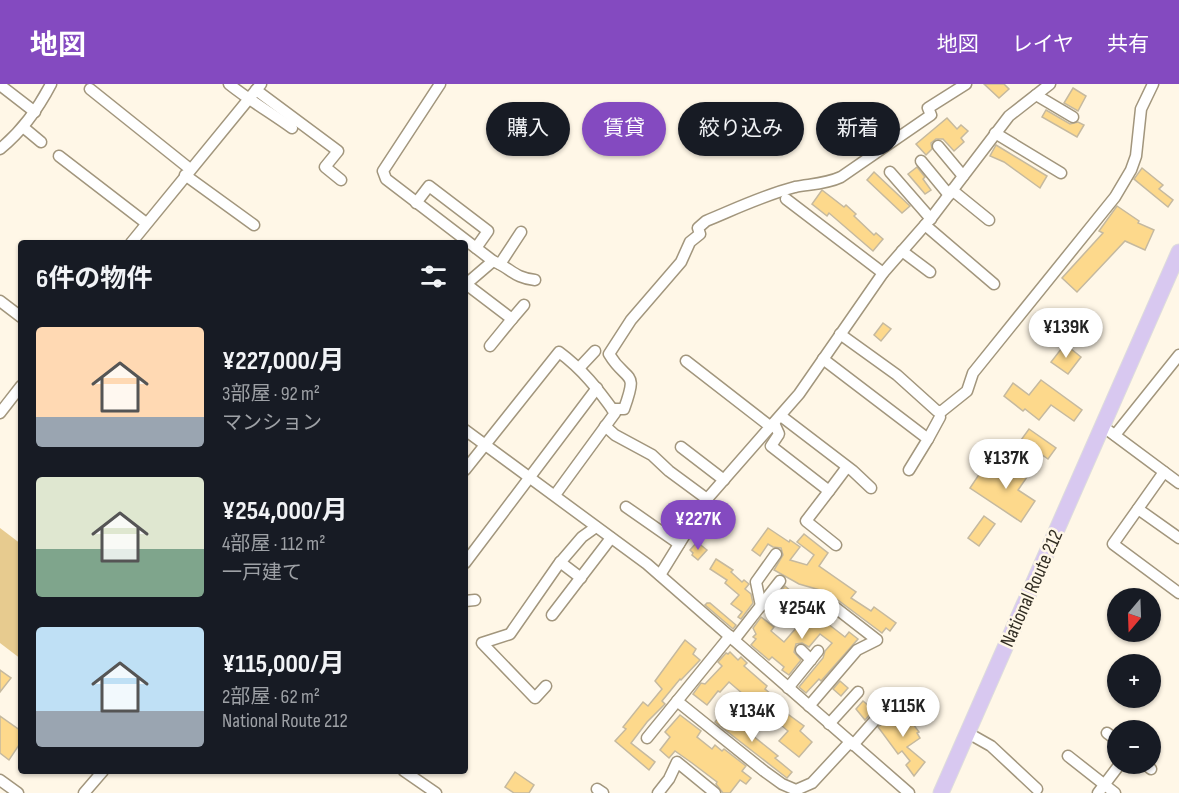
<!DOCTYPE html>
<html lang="ja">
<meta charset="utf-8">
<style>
:root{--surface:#171b24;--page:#20242c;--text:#f1f3f6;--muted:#9ea1a6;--accent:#844ac0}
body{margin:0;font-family:"Sofia Sans Condensed","Noto Sans JP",sans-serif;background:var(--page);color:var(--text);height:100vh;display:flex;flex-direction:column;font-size:22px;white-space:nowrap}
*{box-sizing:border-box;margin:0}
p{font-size:20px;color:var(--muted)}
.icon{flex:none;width:33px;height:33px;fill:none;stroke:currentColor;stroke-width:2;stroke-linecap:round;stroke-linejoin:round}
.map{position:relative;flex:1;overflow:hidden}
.details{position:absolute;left:18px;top:156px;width:450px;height:534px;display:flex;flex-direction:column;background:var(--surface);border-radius:6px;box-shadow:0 2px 4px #0004}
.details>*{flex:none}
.banner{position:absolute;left:486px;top:18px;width:570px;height:54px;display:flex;gap:12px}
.needle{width:39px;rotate:199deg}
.fabs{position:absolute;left:1107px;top:504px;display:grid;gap:12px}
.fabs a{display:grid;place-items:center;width:54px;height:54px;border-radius:50%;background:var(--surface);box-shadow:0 2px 4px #0004;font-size:30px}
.price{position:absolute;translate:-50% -51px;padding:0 14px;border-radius:21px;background:#fff;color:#222;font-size:20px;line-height:39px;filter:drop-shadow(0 2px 3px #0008)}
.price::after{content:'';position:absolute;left:50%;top:36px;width:18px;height:14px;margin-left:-9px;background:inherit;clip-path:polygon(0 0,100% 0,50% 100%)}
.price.selected{background:var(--accent);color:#fff}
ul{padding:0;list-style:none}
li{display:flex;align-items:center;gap:18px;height:150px;padding:0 18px}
li span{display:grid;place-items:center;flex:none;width:168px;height:120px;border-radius:6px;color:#555}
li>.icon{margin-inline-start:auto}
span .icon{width:72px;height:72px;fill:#fffc;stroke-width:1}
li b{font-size:26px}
h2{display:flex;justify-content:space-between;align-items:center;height:72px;padding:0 18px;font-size:26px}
.pill{padding:0 21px;border-radius:27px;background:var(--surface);box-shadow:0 2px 4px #0004;font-size:21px;line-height:54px}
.pill.selected{background:var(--accent);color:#fff}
header{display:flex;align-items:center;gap:36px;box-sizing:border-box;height:84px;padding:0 30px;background:var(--accent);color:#fff}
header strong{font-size:28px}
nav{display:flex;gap:33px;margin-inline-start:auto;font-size:21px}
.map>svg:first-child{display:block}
.green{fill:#e7cb8f}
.building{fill:#fdd98c;stroke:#c5b99f;stroke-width:1.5}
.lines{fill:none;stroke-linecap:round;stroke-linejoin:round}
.minor-casing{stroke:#a2967d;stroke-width:13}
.highway-casing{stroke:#dedddc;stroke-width:17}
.minor{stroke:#fff;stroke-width:10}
.highway{stroke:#d8c8f0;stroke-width:15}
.labels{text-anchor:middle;stroke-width:5;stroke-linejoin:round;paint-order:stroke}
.street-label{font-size:20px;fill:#322d23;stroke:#fff7e7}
</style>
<header>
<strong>地図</strong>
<nav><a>地図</a><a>レイヤ</a><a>共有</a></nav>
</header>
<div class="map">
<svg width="1179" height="709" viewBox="0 0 1179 709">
<rect width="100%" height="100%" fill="#fff7e7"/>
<!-- green -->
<polygon class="green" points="0,444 21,460 21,575 0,559"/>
<!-- building -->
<g class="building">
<polygon points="984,0 1004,0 1009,5 999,14"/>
<polygon points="1073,4 1086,12 1078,27 1064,19"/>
<polygon points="1046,26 1070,40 1078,38 1084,41 1077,53 1042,33"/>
<polygon points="947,34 957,45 961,41 968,47 961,54 964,58 954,67 943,55 936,55 931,59 932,65 926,71 916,60"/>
<polygon points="996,61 1047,92 1040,104 1004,78 990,72"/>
<polygon points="917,83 925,93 923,95 931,106 925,110 908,90"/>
<polygon points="1142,84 1163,101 1159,105 1173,116 1168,123 1134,95"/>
<polygon points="874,88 910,122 902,129 867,96"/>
<polygon points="822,106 844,123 846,121 856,130 854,132 874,151 876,149 883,155 873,167 829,129 827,132 812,120"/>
<polygon points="1117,122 1139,137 1138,139 1154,146 1145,166 1125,157 1077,208 1062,194 1103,149 1099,147"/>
<polygon points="883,239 891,245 881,257 874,251"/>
<polygon points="1065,260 1081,273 1068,290 1051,278"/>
<polygon points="1041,296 1082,326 1074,337 1051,321 1039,336 1025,325 1023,327 1004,312 1013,299 1029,311"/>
<polygon points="1029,345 1056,364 1048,375 1021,356"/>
<polygon points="1015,375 1032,386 1018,406 1035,417 1021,438 970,404 984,383 1001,394"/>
<polygon points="984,432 995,440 979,462 968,454"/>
<polygon points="768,444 789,458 790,456 800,463 790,476 807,481 814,471 797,458 804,450 828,469 819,482 856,508 851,514 871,527 874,523 896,539 890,547 886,544 882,549 827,508 799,500 774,486 783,471 781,464 773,463 768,460 760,472 752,466"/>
<polygon points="697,458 707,466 698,476 692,471 693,469 690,466"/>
<polygon points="716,475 733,486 731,488 742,498 744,496 749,500 745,505 751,510 753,519 741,535 738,533 742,528 731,520 739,511 725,499 727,496 710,485"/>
<polygon points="785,502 793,509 792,511 804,520 805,518 825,534 823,536 845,553 849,548 858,555 821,597 819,595 806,609 799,603 823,574 825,567 832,559 820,550 809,563 802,559 796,560 794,568 801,576 789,591 782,586 784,583 772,573 769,576 751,561 756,555 753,553 756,550 753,544 761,533 774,543 771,547 784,558 803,536 775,515"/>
<polygon points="707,519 710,519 736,541 733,545 705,521"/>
<polygon points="685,556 696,565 693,570 700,576 681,596 680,595 662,617 665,620 647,638 631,659 655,678 649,686 615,657 626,645 623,643 643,618 648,622 662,605 655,597"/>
<polygon points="730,568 738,576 741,573 747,579 744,582 767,602 765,605 771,610 751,632 742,624 750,616 729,598 720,608 718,607 707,621 693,610 701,599 705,600 722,582 718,578 726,569 728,570"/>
<polygon points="0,586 11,594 0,608"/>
<polygon points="840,597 848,604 841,612 833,605"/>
<polygon points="863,617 874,626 865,636 856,625"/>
<polygon points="778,623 804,642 800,647 812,658 799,673 779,657 788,647 770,632"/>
<polygon points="902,625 919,648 917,649 920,654 907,663 925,678 914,692 906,681 910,677 902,667 898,670 878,643"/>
<polygon points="722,629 732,635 778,672 775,674 792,688 787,694 715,638"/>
<polygon points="680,631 701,647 697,653 712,665 715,661 722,667 724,665 746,682 742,687 751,694 746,700 740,696 730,709 723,709 716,700 717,698 692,679 675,667 669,674 660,666 670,653 665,648"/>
<polygon points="0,632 21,647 21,658 9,676 0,669"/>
<polygon points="515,688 534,701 529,709 514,709 505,703"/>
</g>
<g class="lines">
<defs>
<g id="minor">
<path d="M229 0C249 16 271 29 292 44"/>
<path d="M440 0 383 87 386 95 493 177C511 184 514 194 535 196"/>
<polyline points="0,1 35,28"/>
<polyline points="90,5 190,85"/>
<polyline points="256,6 338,67 325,83 341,96"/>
<polyline points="1036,11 1073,33"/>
<polyline points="23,43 41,58"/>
<polyline points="995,49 1061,89"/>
<polyline points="938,62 963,92"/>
<path d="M0 65C22 47 38 25 51 0"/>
<polyline points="59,72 146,139"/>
<polyline points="921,77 949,111"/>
<polyline points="890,88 931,135"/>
<polyline points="185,91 254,141"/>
<polyline points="952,106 989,136"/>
<polyline points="786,115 883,189"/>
<polyline points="416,119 429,102 488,147 476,164"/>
<polyline points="925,141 994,200"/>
<polyline points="131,159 261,0"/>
<polyline points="902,167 930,188"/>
<polyline points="500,180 521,148"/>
<polyline points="466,200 512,235 524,221"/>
<polyline points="465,201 493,177"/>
<polyline points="0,217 21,233"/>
<polyline points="840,250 897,291 937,327 942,327 967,307 973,289 1115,113 1131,86 1136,72 1141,25 1153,0"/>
<polyline points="490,262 512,235"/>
<polyline points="823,275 928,355 909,386"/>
<polyline points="686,277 771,343"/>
<polyline points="580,283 595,267"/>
<path d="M612 325H624C639 284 627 300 609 270L631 236 681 178 690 158 700 150 698 144 706 137C735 125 764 111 795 103 811 100 826 100 841 93L931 31 928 24 966 0"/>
<polyline points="0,329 21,302"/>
<polyline points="781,332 853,387 871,404"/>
<polyline points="774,339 779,350 771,362 829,407 847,383"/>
<polyline points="605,342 615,351 652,371 669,387 707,415"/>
<polyline points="465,346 647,480 909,709"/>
<polyline points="1109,347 1179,399"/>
<polyline points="1115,351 1179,271"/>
<polyline points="928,355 940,333"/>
<polyline points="681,363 724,396"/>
<path d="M465 386 559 268C582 285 598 305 615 329L555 411"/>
<polyline points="1164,388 1113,460 1179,509"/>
<polyline points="829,407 806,437 836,461"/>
<polyline points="626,423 679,460"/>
<polyline points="1138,425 1179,454"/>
<polyline points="560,478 581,494"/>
<polyline points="465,479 597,304"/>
<polyline points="660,491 707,415 799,310 883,189 932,133 1009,32 1050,0"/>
<polyline points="465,517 475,516"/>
<polyline points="761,522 756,498 776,470"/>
<polyline points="552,531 611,454"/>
<polyline points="734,556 780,497"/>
<polyline points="801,566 811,576"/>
<polyline points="546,602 535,614 482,559 510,550 558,481 582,453 596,443"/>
<polyline points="788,604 818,567"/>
<polyline points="677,617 764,687 782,700 796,706 812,699 850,658"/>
<polyline points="809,622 857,566 877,556 823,514"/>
<polyline points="829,640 858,608"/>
<polyline points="968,649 991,662 1037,705"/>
<polyline points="1107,649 1118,657"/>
<polyline points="647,654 730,552"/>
<polyline points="853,661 882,628"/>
<polyline points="1068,672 1115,709"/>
<polyline points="1145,680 1151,685"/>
<polyline points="404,687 436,709"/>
<polyline points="0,696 18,709"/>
<polyline points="597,705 603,709"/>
<polyline points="84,709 103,687"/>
<polyline points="658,709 669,695 677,678 715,709"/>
<polyline points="1098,709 1120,680"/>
</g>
<polyline id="highway" points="941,709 1179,168"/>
</defs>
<!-- minor casing -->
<use href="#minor" class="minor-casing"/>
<!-- highway casing -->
<use href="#highway" class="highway-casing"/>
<!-- minor -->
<use href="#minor" class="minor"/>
<!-- highway -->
<use href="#highway" class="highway"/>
</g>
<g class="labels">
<!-- street labels -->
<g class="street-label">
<text transform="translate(1031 504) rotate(-66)" y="7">National Route 212</text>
</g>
</g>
</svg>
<div class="fabs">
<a><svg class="needle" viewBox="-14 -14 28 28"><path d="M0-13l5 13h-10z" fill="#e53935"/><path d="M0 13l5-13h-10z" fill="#9ea1a6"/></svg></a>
<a>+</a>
<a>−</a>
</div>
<b class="price" style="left:1066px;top:275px">¥139K</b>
<b class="price" style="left:1006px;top:406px">¥137K</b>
<b class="price selected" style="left:698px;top:467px">¥227K</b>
<b class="price" style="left:802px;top:556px">¥254K</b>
<b class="price" style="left:903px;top:654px">¥115K</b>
<b class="price" style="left:752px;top:659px">¥134K</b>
<div class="banner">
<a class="pill">購入</a>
<a class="pill selected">賃貸</a>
<a class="pill">絞り込み</a>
<a class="pill">新着</a>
</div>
<section class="details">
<h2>6件の物件<svg class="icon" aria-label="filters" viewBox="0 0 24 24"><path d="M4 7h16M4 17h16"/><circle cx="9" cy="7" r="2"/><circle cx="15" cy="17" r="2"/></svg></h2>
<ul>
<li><span style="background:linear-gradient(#ffd9b3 75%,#9aa5b1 0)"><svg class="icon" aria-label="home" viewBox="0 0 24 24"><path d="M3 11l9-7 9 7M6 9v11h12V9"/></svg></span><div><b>¥227,000/月</b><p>3部屋 · 92 m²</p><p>マンション</p></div></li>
<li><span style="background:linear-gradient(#dfe7d0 60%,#7fa58c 0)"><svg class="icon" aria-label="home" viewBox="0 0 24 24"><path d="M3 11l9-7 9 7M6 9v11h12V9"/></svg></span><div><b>¥254,000/月</b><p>4部屋 · 112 m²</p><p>一戸建て</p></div></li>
<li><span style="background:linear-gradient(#bfe0f5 70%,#9aa5b1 0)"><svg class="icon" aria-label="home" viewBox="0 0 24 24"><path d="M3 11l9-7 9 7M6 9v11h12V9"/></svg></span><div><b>¥115,000/月</b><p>2部屋 · 62 m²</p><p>National Route 212</p></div></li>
</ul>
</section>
</div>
